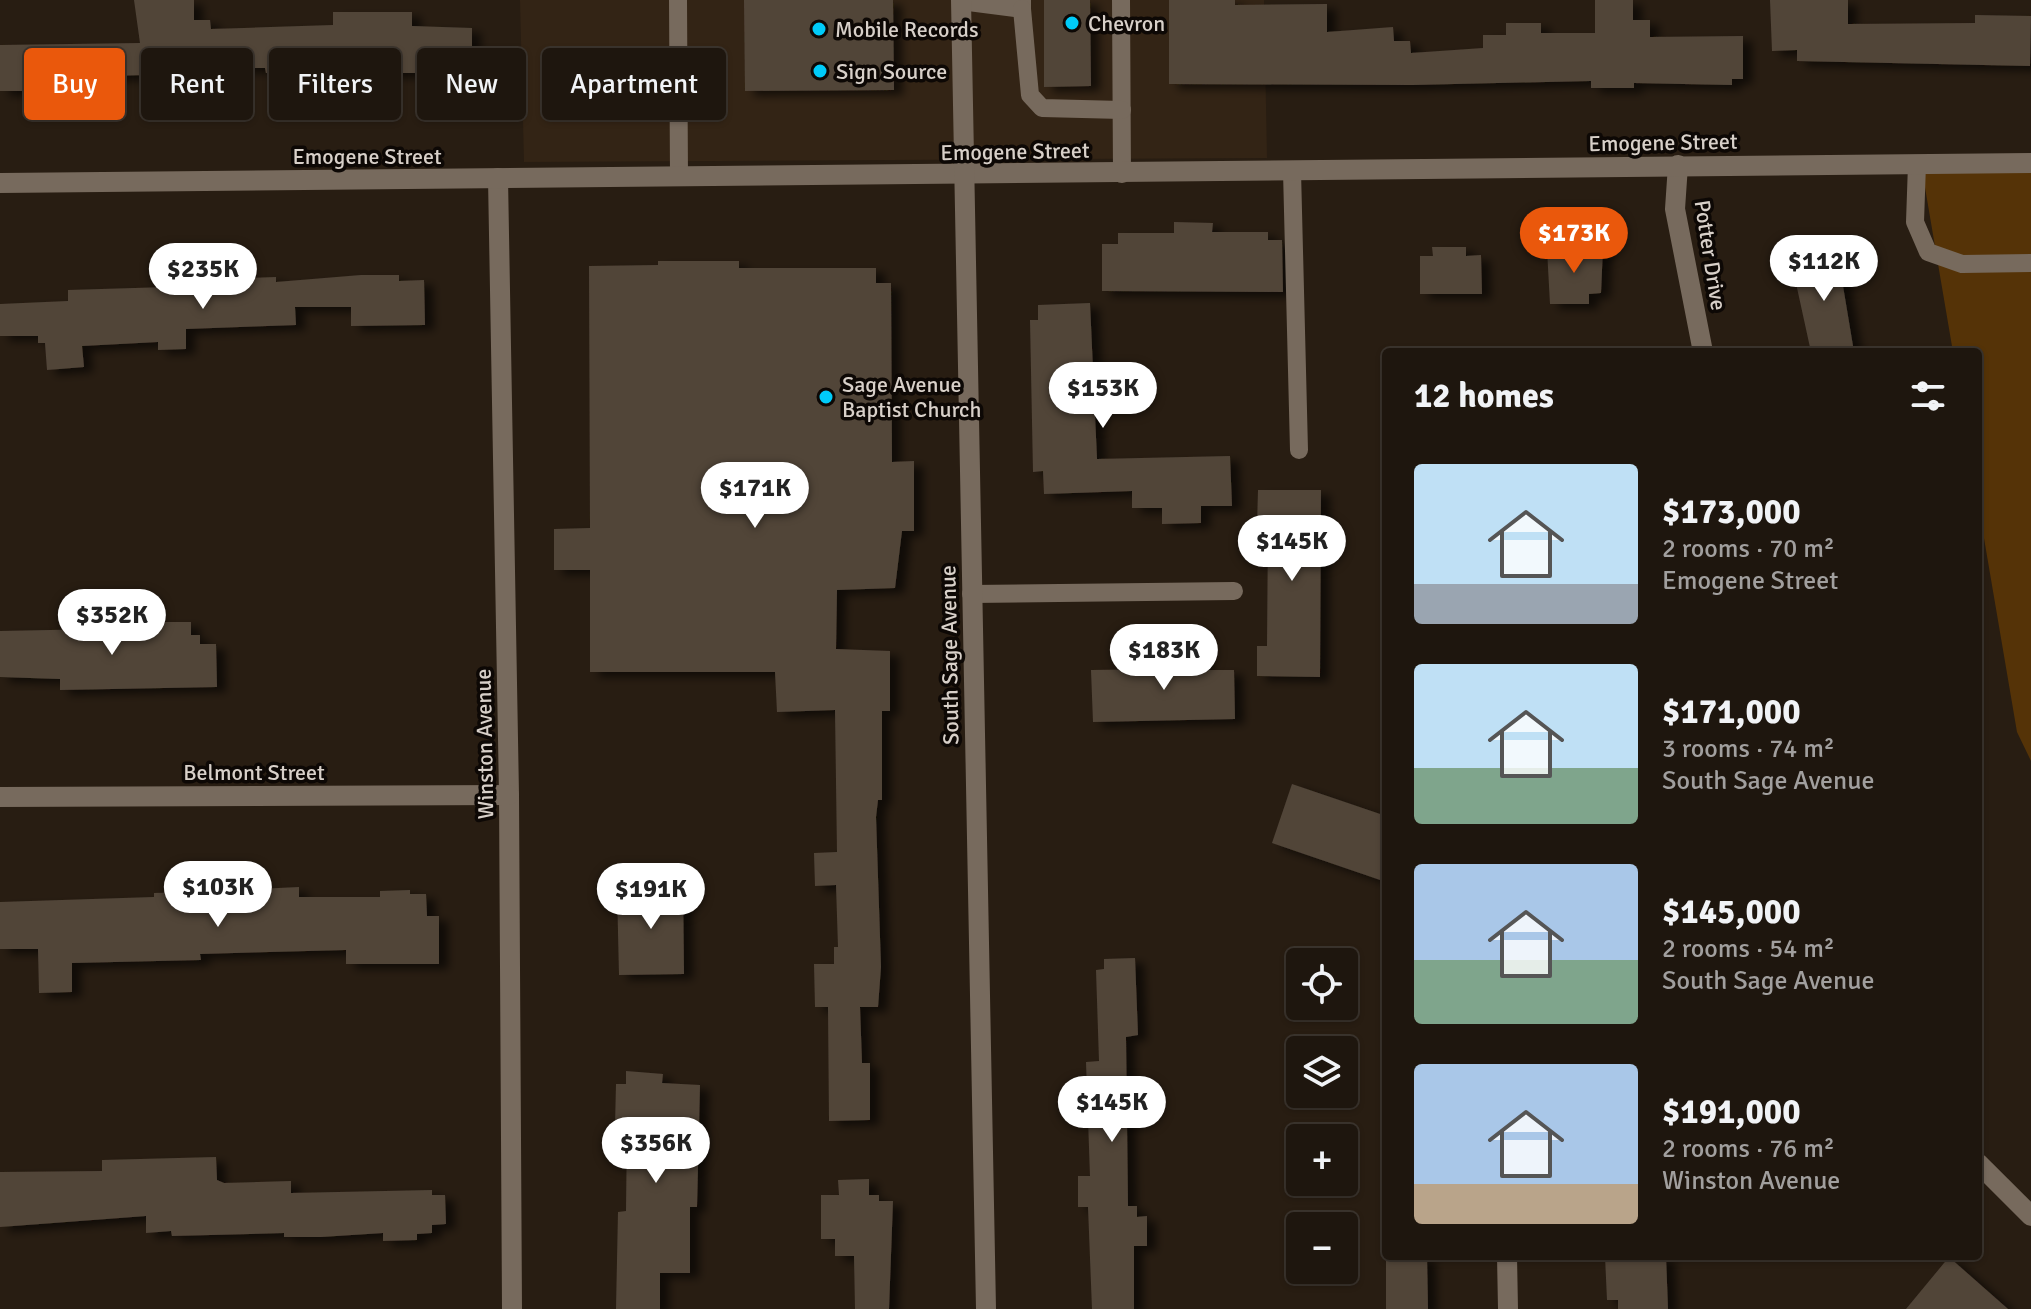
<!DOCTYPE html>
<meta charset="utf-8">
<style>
:root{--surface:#1e160e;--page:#2b231c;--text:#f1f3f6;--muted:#a19f9e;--line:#3c352e;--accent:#ea580c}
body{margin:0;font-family:Signika,sans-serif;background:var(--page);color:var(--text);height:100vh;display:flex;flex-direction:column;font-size:30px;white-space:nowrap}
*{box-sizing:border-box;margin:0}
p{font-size:26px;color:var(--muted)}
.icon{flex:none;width:44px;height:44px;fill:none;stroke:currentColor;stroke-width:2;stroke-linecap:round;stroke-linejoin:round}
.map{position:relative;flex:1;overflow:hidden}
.drawer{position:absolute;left:1382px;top:348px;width:600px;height:912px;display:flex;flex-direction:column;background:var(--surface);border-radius:8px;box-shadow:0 2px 6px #0004,0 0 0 2px var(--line)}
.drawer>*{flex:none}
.top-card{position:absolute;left:24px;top:48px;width:760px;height:72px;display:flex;gap:16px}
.buttons{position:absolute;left:1286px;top:948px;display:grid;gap:16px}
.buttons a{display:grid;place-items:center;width:72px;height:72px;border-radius:8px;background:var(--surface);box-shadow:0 2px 6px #0004,0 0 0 2px var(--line);font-size:40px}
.price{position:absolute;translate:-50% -68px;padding:0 18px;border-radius:28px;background:#fff;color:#222;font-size:26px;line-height:52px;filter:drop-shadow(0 2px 4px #0008)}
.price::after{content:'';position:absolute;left:50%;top:48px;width:24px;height:18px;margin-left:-12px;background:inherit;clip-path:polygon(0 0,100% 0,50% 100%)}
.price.current{background:var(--accent);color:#fff}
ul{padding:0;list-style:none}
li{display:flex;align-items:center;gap:24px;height:200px;padding:0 32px}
li span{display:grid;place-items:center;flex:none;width:224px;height:160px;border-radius:8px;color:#555}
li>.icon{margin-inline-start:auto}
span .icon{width:96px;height:96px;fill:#fffc;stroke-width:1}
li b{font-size:34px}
h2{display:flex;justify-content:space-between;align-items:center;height:96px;padding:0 32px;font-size:34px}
.chip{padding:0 28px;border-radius:8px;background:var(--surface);box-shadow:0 2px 6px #0004,0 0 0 2px var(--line);font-size:28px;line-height:72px}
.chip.current{background:var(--accent);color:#fff}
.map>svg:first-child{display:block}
.built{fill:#332415}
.green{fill:#553307}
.building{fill:#514539;filter:url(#shadow)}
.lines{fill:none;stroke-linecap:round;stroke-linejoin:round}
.service{stroke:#776a5d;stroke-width:18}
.minor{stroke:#776a5d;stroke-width:20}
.tertiary{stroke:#776a5d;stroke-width:20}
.poi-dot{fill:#00cbf9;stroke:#0d0805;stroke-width:3}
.labels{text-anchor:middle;stroke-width:7;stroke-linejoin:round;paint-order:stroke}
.poi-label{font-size:22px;fill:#d8d0c9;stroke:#0d0805;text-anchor:start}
.street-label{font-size:22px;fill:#d8d0c9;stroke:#0d0805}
</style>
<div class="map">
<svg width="2031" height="1309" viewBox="0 0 2031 1309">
<defs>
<filter id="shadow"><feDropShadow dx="9" dy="5" stdDeviation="4" flood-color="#0009"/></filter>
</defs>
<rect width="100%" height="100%" fill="#281d12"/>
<!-- built -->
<polygon class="built" points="520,0 1264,0 1267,158 524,162"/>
<!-- green -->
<polygon class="green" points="2031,163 2031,761 2017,732 1978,503 1978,352 1953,352 1921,164"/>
<!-- building -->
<g class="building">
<polygon points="134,0 194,0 194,20 210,20 211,29 333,25 333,12 412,12 412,26 472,28 472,48 507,48 506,94 435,90 436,73 266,73 265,68 238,68 238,56 181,59 182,74 108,76 108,84 95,85 95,91 0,91 0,45 140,43"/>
<polygon points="744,0 893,0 894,90 745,91"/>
<polygon points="1044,0 1090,0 1091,86 1044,87"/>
<polygon points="1169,0 1235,0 1235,5 1327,4 1327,32 1393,27 1394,41 1410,41 1411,53 1483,48 1483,35 1506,35 1506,23 1541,23 1541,33 1595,33 1595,0 1633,0 1633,20 1650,20 1650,37 1743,36 1743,79 1732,79 1732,85 1634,83 1634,88 1591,88 1591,81 1412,85 1169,84"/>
<polygon points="1770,0 1848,0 1848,24 1975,23 1975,15 2031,16 2030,66 1797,61 1797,50 1772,51"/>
<polygon points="1174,222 1213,223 1212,232 1268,232 1268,240 1282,240 1283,292 1102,291 1102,244 1118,244 1118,233 1174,233"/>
<polygon points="1432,247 1466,247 1466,256 1481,255 1482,294 1420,294 1420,256 1433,256"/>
<polygon points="1603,247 1601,293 1589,294 1589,304 1550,304 1547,249"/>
<polygon points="1837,250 1854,352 1811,352 1794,274 1803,274 1798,257"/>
<polygon points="658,261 739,261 739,268 876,268 876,283 891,283 892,462 914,461 914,531 902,531 895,588 837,590 836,649 890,651 890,711 882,711 882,800 878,800 876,817 881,967 878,1007 860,1007 862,1063 870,1063 870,1120 829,1121 828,1007 815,1007 814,964 834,964 834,947 838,947 836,885 815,886 814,853 837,852 835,710 777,712 775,672 590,672 590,570 554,570 554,529 590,528 589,266 658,265"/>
<polygon points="361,275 399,275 399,281 424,280 425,325 351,326 351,307 295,307 296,325 186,329 186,349 158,350 158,342 82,346 84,367 47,370 45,343 38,343 38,336 0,336 0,304 68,301 68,290 234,285 233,282 248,282 248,278 276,277 276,282"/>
<polygon points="1090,303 1097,459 1230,456 1232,506 1201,506 1201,523 1162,524 1162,508 1132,508 1132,491 1044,494 1043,471 1033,472 1030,320 1038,320 1038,305"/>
<polygon points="1258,490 1321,490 1320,677 1257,676 1257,646 1267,646 1268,526 1257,526"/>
<polygon points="151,622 191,622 191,635 200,635 200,644 216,644 217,687 60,690 60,679 0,677 0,631 151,628"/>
<polygon points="1164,651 1201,651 1202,670 1234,670 1235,719 1093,722 1091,670 1164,669"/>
<polygon points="1292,784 1386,816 1386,882 1272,843"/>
<polygon points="299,887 299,897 380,897 380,891 410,890 410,894 426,894 427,916 439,916 439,964 346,964 346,950 200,954 201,960 72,963 72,992 39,993 38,949 0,949 0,902 154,897 154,893 189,892 189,898 258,897 258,889"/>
<polygon points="683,888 684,974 619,975 617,889"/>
<polygon points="1135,958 1138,1035 1126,1037 1128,1206 1137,1206 1137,1217 1147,1216 1147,1246 1134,1246 1134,1309 1092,1309 1088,1207 1078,1207 1078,1176 1090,1176 1086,1062 1099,1061 1096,970 1104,969 1104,959"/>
<polygon points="626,1071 663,1074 662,1083 700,1085 697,1207 690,1207 690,1273 660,1273 660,1309 616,1309 618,1212 626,1211 627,1126 615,1126 616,1084 626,1084"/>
<polygon points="216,1157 217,1180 224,1183 291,1181 291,1193 432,1190 432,1195 445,1195 446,1224 432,1225 432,1233 417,1234 417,1240 383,1241 383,1233 321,1237 284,1237 284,1233 172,1236 171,1231 146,1233 146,1216 0,1227 0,1172 102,1171 102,1160"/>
<polygon points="869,1179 869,1195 879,1195 879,1201 893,1201 889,1309 855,1309 854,1256 835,1256 835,1239 821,1239 821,1195 839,1195 838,1180"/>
<polygon points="1386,1256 1427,1256 1428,1309 1386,1309"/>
<polygon points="1605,1256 1666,1256 1668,1309 1618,1309 1618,1300 1607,1300"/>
<polygon points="1949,1257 2008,1309 1906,1309"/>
</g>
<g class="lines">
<!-- service -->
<g class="service">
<polyline points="678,0 679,176"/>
<polyline points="1121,0 1122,174"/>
<polyline points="961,1 1022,9 1022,0"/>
<polyline points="1022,9 1030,95 1042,108 1122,110"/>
<polyline points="1917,164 1915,222 1928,252 1962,264 2031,263"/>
<polyline points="1292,171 1299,450"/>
<polyline points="971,594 1234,591"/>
</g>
<!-- minor -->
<g class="minor">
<polyline points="1678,165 1675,209 1703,352"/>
<polyline points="498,178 509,795 512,1309"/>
<polyline points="0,183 2031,163"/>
<polyline points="0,797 509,795"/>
<polyline points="1978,1163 2031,1216"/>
<polyline points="1507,1256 1508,1309"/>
</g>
<!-- tertiary -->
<polyline class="tertiary" points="961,0 986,1309"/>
</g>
<!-- markers -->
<g class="poi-dot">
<circle cx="1072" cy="23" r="8"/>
<circle cx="819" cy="29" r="8"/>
<circle cx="820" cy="71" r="8"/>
<circle cx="826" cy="397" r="8"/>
</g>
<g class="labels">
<!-- poi labels -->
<g class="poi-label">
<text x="1088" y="31">Chevron</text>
<text x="835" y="37">Mobile Records</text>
<text x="836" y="79">Sign Source</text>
<text x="842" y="392">Sage Avenue<tspan x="842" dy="25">Baptist Church</tspan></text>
</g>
<!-- street labels -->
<g class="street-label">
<text transform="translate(1663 142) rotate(-1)" y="8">Emogene Street</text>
<text transform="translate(1015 151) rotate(-1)" y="8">Emogene Street</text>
<text x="367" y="164">Emogene Street</text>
<text transform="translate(1711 255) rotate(81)" y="8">Potter Drive</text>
<text transform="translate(949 655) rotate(-91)" y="8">South Sage Avenue</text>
<text transform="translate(484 744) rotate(-91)" y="8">Winston Avenue</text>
<text x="254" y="780">Belmont Street</text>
</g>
</g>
</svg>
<div class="buttons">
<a><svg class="icon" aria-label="locate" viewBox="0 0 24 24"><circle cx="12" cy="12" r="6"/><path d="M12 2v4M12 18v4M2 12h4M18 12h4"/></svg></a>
<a><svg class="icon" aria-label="layers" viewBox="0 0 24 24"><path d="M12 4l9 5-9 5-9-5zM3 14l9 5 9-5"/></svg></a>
<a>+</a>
<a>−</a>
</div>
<b class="price current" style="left:1574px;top:275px">$173K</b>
<b class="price" style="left:1824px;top:303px">$112K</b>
<b class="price" style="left:203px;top:311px">$235K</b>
<b class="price" style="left:1103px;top:430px">$153K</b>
<b class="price" style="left:755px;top:530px">$171K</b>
<b class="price" style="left:1292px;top:583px">$145K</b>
<b class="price" style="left:112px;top:657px">$352K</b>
<b class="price" style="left:1164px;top:692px">$183K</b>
<b class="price" style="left:218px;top:929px">$103K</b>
<b class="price" style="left:651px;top:931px">$191K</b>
<b class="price" style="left:1112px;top:1144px">$145K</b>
<b class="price" style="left:656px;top:1185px">$356K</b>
<div class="top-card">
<a class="chip current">Buy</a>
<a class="chip">Rent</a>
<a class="chip">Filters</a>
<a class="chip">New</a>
<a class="chip">Apartment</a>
</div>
<section class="drawer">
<h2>12 homes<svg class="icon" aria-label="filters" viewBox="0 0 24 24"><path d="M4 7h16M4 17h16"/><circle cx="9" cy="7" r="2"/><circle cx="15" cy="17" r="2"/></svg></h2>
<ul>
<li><span style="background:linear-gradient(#bfe0f5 75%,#9aa5b1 0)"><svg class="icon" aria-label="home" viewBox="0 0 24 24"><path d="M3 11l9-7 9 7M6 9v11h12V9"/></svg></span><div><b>$173,000</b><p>2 rooms · 70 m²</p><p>Emogene Street</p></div></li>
<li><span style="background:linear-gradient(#bfe0f5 65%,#7fa58c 0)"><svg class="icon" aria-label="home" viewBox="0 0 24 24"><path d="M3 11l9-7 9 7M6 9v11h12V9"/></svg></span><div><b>$171,000</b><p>3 rooms · 74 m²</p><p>South Sage Avenue</p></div></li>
<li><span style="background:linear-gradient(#a9c7e8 60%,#7fa58c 0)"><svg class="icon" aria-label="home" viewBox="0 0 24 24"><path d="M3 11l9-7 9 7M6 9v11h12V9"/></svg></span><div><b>$145,000</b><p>2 rooms · 54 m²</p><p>South Sage Avenue</p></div></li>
<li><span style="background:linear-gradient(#a9c7e8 75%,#b9a48a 0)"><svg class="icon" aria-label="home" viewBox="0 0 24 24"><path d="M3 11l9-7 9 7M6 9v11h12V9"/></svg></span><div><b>$191,000</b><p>2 rooms · 76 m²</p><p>Winston Avenue</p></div></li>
</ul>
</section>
</div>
